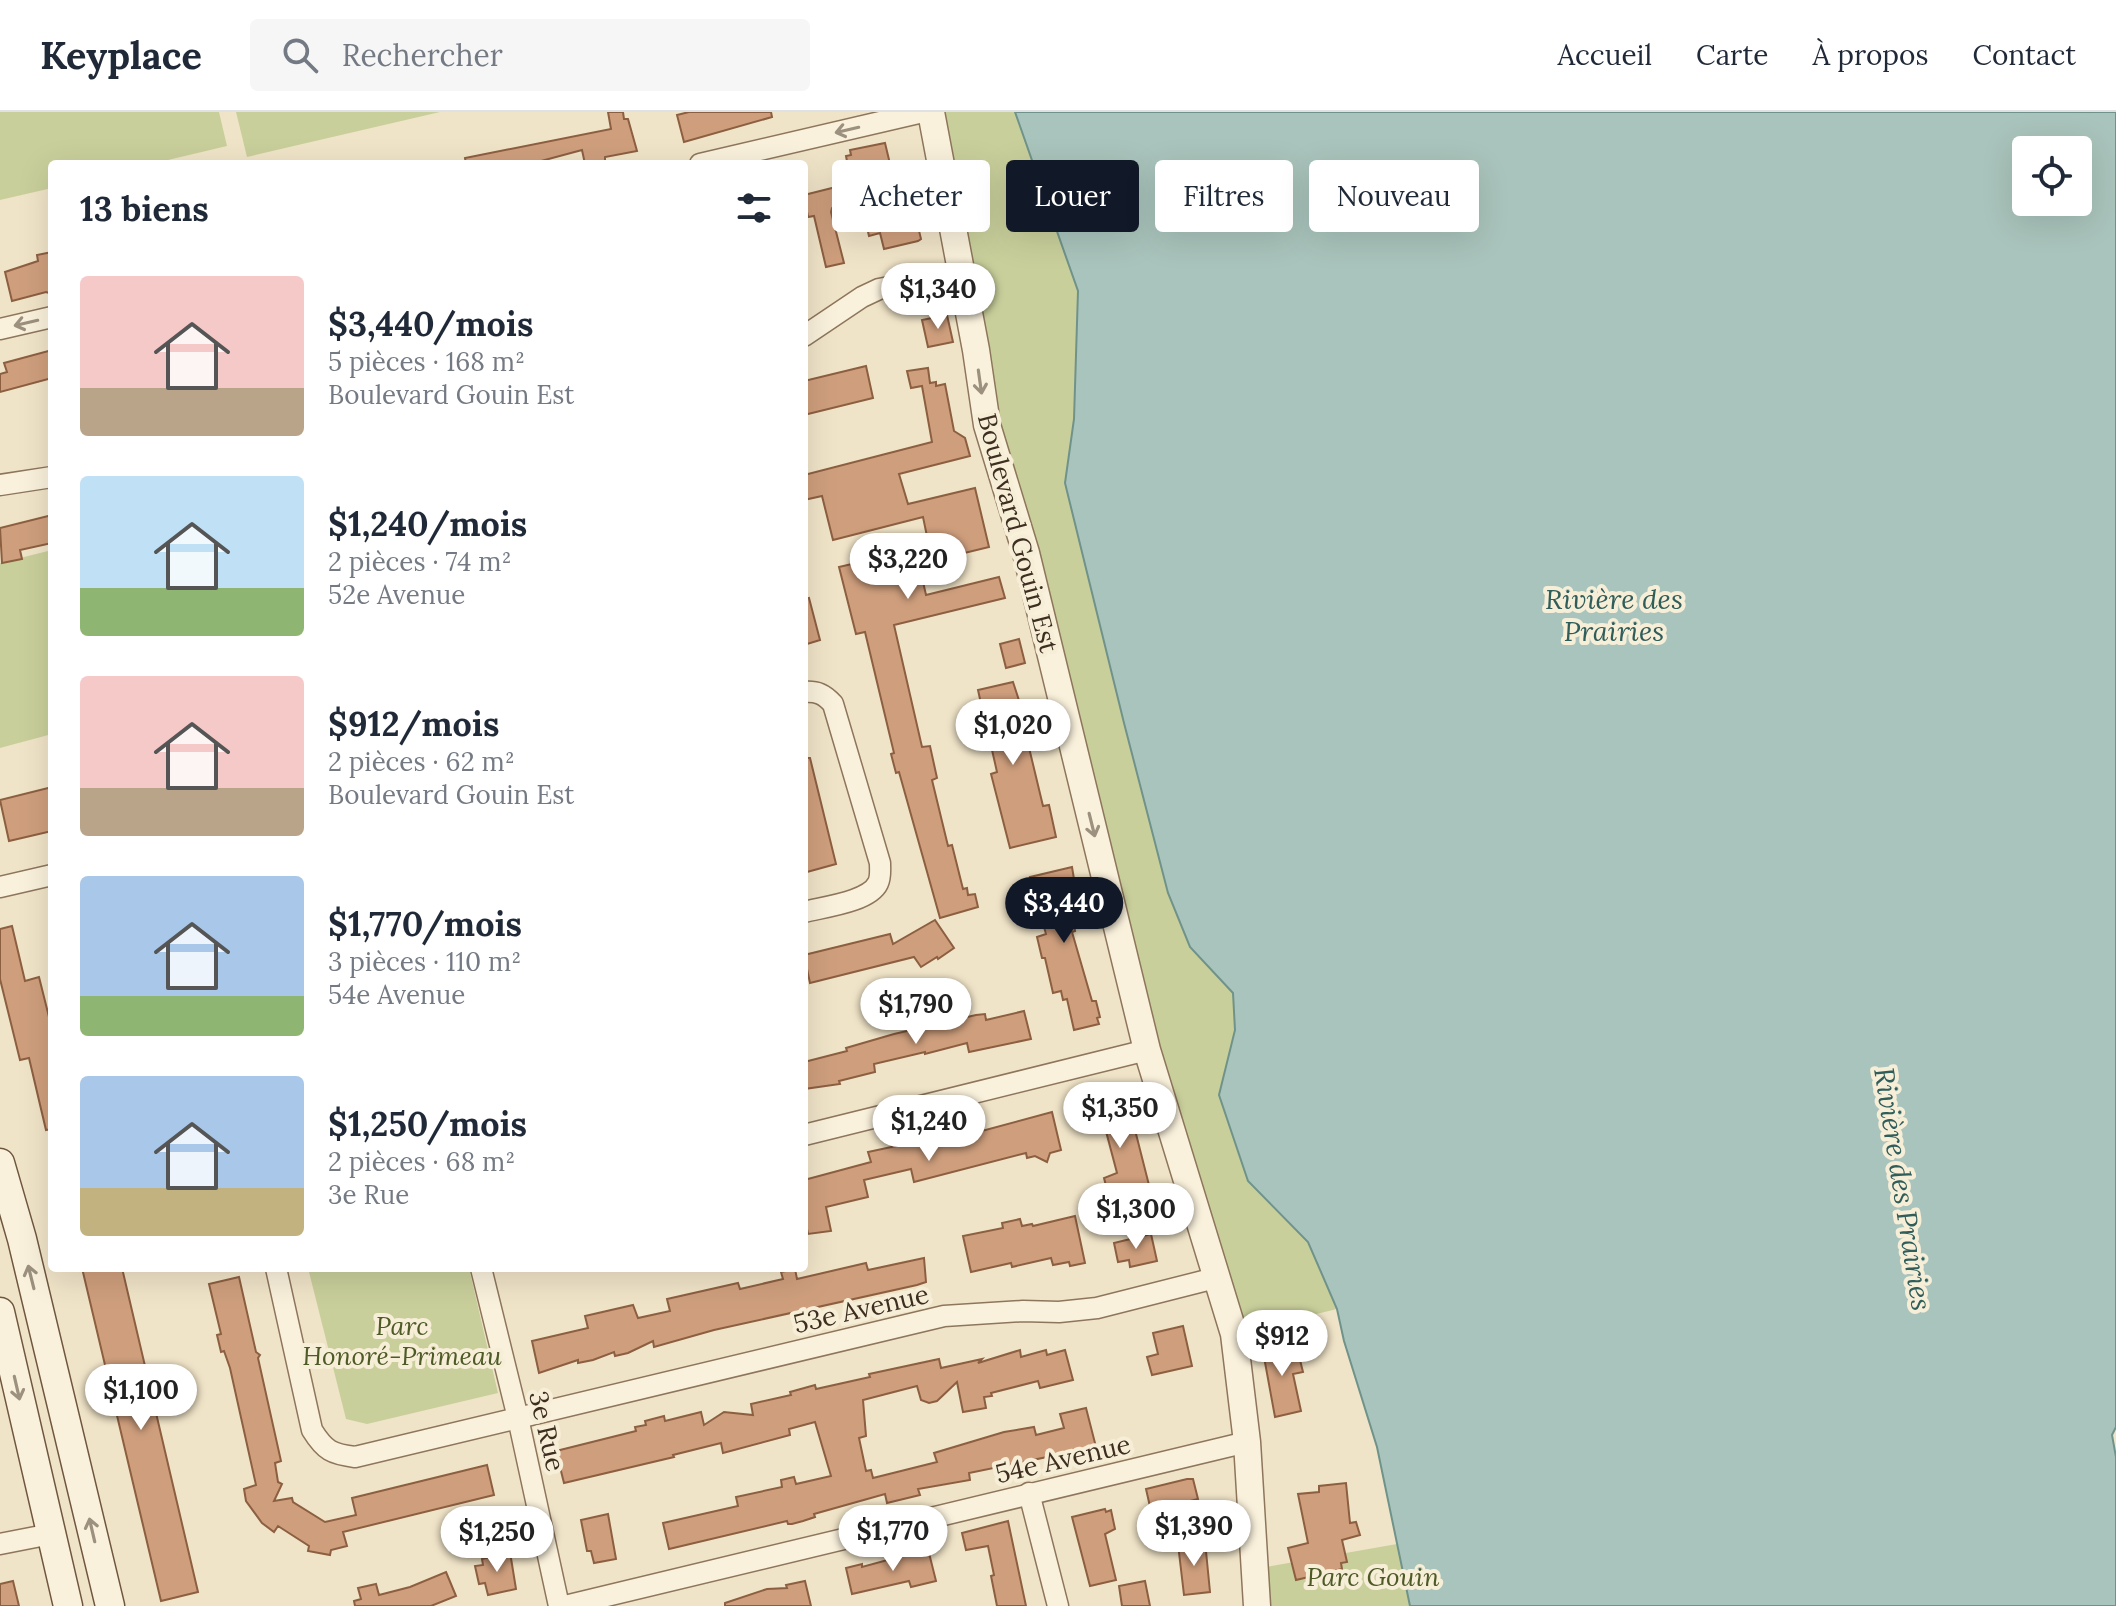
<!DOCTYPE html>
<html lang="fr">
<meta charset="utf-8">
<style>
:root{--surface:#fff;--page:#f6f6f7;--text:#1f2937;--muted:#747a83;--line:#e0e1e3;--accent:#111827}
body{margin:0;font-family:Lora,serif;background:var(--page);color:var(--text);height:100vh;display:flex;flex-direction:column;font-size:30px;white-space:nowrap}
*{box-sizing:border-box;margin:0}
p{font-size:26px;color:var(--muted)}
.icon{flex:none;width:44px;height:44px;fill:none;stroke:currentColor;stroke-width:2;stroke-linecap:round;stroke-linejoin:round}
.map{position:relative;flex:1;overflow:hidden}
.sheet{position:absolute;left:48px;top:48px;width:760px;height:1112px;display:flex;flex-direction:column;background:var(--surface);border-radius:8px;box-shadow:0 8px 32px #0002}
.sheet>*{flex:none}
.banner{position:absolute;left:832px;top:48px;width:760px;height:72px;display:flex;gap:16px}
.buttons{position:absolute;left:2012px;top:24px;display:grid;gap:16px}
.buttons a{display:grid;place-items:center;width:80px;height:80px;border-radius:8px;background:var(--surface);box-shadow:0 8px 32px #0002;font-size:40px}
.price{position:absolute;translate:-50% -68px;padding:0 18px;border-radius:28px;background:#fff;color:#222;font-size:26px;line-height:52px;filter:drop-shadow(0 2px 4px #0008)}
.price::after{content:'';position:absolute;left:50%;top:48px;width:24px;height:18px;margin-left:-12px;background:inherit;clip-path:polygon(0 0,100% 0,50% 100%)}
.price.active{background:var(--accent);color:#fff}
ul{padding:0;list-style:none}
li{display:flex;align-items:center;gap:24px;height:200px;padding:0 32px}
li span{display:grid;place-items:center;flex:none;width:224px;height:160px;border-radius:8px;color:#555}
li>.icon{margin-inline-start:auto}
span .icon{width:96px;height:96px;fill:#fffc;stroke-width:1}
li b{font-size:34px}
h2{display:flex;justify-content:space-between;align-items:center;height:96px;padding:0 32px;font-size:34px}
.pill{padding:0 28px;border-radius:8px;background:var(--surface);box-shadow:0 8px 32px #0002;font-size:28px;line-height:72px}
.pill.active{background:var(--accent);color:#fff}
header{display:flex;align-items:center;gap:48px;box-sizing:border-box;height:112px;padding:0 40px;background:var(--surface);border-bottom:2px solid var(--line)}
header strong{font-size:38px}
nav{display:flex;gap:44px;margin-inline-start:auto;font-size:28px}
.search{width:560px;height:72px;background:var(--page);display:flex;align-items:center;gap:20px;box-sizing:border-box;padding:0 28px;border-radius:8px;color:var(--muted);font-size:30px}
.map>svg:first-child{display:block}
.green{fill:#c9cf9b}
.water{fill:#a9c4bc;stroke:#6f938a;stroke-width:2;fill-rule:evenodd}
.building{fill:#cf9f7d;stroke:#8d5f41;stroke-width:2}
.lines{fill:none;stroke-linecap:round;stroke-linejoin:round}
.minor-casing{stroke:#8d765c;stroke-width:23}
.tertiary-casing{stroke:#8d765c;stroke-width:29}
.secondary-casing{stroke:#6f573f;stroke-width:31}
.minor{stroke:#faf1dc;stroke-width:20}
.tertiary{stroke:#faf1dc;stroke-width:26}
.secondary{stroke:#faf1dc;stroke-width:28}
.oneway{stroke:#9c907e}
.labels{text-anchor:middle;stroke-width:8;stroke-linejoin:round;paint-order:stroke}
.street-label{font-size:26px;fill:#3d2e20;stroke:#f7eed8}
.park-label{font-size:26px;font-style:italic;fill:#4d5a26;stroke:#f7eed8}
.water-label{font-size:28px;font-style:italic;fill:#2f5d5a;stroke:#f7eed8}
</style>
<header>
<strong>Keyplace</strong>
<div class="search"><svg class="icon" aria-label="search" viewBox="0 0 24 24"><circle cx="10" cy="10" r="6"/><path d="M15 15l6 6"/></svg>Rechercher</div>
<nav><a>Accueil</a><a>Carte</a><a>À propos</a><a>Contact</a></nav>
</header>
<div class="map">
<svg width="2116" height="1494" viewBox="0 0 2116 1494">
<rect width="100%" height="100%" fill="#f0e4c8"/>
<!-- green -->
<g class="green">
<polygon points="0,0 219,0 227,34 151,52 52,52 52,76 0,88"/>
<polygon points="236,0 440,0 247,45"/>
<polygon points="931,0 1015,0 1078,179 1074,307 1065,371 1190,835 1233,881 1235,918 1220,983 1248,1069 1308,1130 1337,1197 1234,1222 987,313"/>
<polygon points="52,438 52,622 0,636 0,451"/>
<polygon points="308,1156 469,1156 498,1281 367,1312 346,1307"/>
<polygon points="1397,1432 1410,1494 1257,1494 1255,1457"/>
</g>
<!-- water -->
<path class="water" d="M1015 0H2116V1315L2112 1323 2116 1345V1494H1410L1377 1335 1344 1229 1337 1197 1308 1130 1248 1069 1219 983 1235 918 1233 881 1190 835 1168 781 1124 611 1065 371 1074 307 1078 179ZM2026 38H2078V90H2026Z"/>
<!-- building -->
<g class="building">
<polygon points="608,0 623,0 624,7 628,7 637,39 605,45 605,52 585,52 582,38 530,52 466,52 465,46 611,17"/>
<polygon points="689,0 771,0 772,5 684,30 677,3"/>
<polygon points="885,31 891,56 850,65 846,44 851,43 850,38"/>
<polygon points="836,75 841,94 832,96 831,100 844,151 826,155 814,104 808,105 804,83"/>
<polygon points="910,95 913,107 916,106 921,127 918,129 884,137 880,121 869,124 865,107"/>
<polygon points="52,140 52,182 46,180 12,189 5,160 38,149 37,143"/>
<polygon points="947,203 953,230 928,235 922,208"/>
<polygon points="52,238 52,266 0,280 0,262 7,260 4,251"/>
<polygon points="866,254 873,286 804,303 804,269"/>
<polygon points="928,256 930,271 936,270 936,274 945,272 954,319 965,326 970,344 899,362 908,392 975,376 989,435 919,452 926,483 999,465 1005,486 894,513 922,635 930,634 937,666 932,668 948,734 952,733 963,777 967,776 968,783 975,782 978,795 940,806 899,660 896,661 891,642 894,641 865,520 856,522 839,455 929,434 923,405 833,428 822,384 804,388 804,363 932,330 922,274 911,276 907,259"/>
<polygon points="52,403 52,431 20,438 22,447 2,451 0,416"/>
<polygon points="809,486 820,528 804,533 804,487"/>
<polygon points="1019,527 1025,551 1006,556 1000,532"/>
<polygon points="1013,570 1029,619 1025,619 1043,694 1049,693 1056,725 1010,736 991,662 997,660 990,629 983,630 975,598 982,596 978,578"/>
<polygon points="804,646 810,646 836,752 807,760 804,749"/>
<polygon points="52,675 52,719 9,729 0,688"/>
<polygon points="1072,755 1076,779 1070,780 1078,810 1074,812 1075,819 1072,820 1092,889 1096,889 1100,905 1097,906 1099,912 1074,918 1067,887 1063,888 1061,879 1053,881 1045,846 1042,846 1037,825 1046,822 1030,765"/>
<polygon points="935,808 954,836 938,847 937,845 921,855 914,845 810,871 804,843 890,822 893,832"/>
<polygon points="12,814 25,869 39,865 52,917 52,1017 46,1018 29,946 20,948 0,867 0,817"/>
<polygon points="1024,899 1031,927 969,940 967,931 925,942 925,940 874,952 875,960 839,969 840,972 804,977 804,950 847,939 846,936 894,922 976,903 985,902 986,908"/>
<polygon points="1110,981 1112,990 1116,989 1123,1017 1134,1014 1151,1081 1110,1089 1104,1066 1117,1061 1103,1008 1090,1011 1084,987"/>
<polygon points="1052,1000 1061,1038 1050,1041 1047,1050 1035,1044 1027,1046 1026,1041 914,1070 911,1057 864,1068 868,1085 826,1095 831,1119 808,1122 804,1102 804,1068 871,1050 868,1040 957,1021 958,1024 967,1023"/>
<polygon points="1075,1104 1085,1151 1070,1154 1069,1150 1053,1153 1051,1146 1012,1155 1011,1151 971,1160 963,1124 1003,1116 1002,1111 1020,1107 1022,1114 1032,1112 1033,1114"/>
<polygon points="1151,1122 1157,1149 1130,1155 1129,1148 1118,1150 1114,1131"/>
<polygon points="924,1146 926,1170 917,1173 714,1218 654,1235 653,1229 628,1241 615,1244 614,1240 593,1248 578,1251 578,1248 539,1261 532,1229 588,1216 585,1204 633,1193 638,1206 670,1199 667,1187 738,1171 740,1177 783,1167 781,1160 795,1157 797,1167 866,1151 868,1158"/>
<polygon points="82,1156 122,1156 198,1480 161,1489"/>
<polygon points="239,1165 256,1240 260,1243 258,1246 281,1349 275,1351 278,1370 282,1372 274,1389 292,1386 293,1390 325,1410 356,1403 352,1386 487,1353 494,1383 343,1420 347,1434 331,1438 330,1443 308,1439 309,1434 278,1414 274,1420 262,1411 246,1389 244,1377 256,1373 230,1256 224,1239 221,1240 217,1223 221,1222 209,1172"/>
<polygon points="1183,1214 1192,1254 1152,1263 1147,1245 1158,1242 1153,1221"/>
<polygon points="1286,1229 1291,1246 1299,1244 1303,1260 1293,1262 1301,1299 1275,1305 1262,1234"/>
<polygon points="1020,1238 1021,1245 1046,1238 1047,1243 1065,1238 1073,1268 1040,1276 1038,1269 991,1281 992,1284 984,1285 986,1296 963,1300 957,1270 937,1289 929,1291 921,1288 917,1274 863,1288 866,1324 859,1326 866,1359 871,1358 873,1366 937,1350 934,1341 1004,1320 1034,1315 1036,1323 1064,1316 1060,1302 1086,1296 1096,1335 969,1361 970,1368 918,1377 920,1383 887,1391 885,1382 814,1402 815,1405 803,1409 792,1412 788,1412 787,1409 669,1437 663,1411 738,1394 736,1385 782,1375 781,1368 794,1365 796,1372 831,1364 815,1310 789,1317 790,1323 723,1341 721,1331 673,1343 674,1345 564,1371 556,1339 636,1319 635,1315 646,1313 645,1309 664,1304 665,1309 701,1300 704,1313 724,1300 753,1303 751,1292 791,1283 790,1280 815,1273 816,1277 870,1265 869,1262 939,1247 941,1256 982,1247 978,1251"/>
<polygon points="1187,1367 1193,1367 1198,1387 1151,1399 1146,1377"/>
<polygon points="1346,1371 1350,1411 1356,1410 1360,1423 1342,1428 1347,1450 1341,1451 1342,1457 1296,1468 1288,1436 1308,1431 1298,1382 1319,1380 1319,1374"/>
<polygon points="1105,1397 1106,1400 1111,1398 1115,1417 1105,1422 1116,1468 1090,1474 1072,1405"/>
<polygon points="608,1402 616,1447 594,1451 591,1439 587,1439 581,1408"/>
<polygon points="1008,1409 1026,1494 997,1494 991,1464 994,1463 988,1434 966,1438 962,1421"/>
<polygon points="1205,1429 1210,1480 1184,1483 1178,1432"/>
<polygon points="928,1437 936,1469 911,1475 909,1469 852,1482 846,1456 862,1452 862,1455"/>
<polygon points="510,1440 516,1477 488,1483 485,1471 479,1472 475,1454 483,1453 482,1447"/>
<polygon points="446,1460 456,1484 431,1494 355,1494 354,1489 361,1487 358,1476 376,1472 379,1483 410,1475"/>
<polygon points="13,1469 19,1494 0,1494 0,1472"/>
<polygon points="805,1469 811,1494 725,1494 725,1491 767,1477 787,1476 786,1473"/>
<polygon points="1145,1469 1150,1494 1122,1494 1119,1474"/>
</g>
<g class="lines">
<defs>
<g id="minor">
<polyline points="700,52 923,0"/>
<polyline points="0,217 52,205"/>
<polyline points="804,224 862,185 879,177 961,161"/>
<polyline points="0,373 52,365"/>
<path d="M804 580C817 579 824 582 833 592L880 751C880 758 881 765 878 771 869 790 823 795 804 800"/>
<polyline points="0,775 52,763"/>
<polyline points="804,1023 1147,938"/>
<path d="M276 1156 312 1318C325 1339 332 1342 355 1345L944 1204 1023 1199 1059 1200 1097 1196 1219 1165"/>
<polyline points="481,1156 518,1306 559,1494"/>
<polyline points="1029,1381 1058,1494"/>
<polyline points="0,1432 51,1422"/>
<polyline points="565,1494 1247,1330"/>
</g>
<polyline id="tertiary" points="931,0 976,238 987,313 1026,441 1147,938 1234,1222 1247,1330 1257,1494"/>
<g id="secondary">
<polyline points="0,1051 22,1127 110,1494"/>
<polyline points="0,1200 68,1494"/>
</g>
</defs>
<!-- minor casing -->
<use href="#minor" class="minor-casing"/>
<!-- tertiary casing -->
<use href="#tertiary" class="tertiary-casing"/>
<!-- secondary casing -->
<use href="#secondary" class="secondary-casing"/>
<!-- minor -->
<use href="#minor" class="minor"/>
<!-- tertiary -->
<use href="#tertiary" class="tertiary"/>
<!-- secondary -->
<use href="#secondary" class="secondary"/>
</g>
<!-- one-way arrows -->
<defs><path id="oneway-shaft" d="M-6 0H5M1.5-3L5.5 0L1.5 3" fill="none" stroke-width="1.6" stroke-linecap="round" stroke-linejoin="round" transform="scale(2)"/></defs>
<g class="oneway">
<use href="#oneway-shaft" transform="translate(847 18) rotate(167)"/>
<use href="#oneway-shaft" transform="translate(26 211) rotate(167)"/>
<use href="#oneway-shaft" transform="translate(980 270) rotate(82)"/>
<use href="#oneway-shaft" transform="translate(1092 713) rotate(76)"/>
<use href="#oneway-shaft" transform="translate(31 1165) rotate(-104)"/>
<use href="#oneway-shaft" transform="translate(17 1276) rotate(77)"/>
<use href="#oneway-shaft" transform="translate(92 1418) rotate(-103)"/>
</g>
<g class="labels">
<!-- street labels -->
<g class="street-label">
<text transform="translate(1018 421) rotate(75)" y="9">Boulevard Gouin Est</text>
<text transform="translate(861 1197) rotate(-13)" y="9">53e Avenue</text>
<text transform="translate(547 1319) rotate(77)" y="9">3e Rue</text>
<text transform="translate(1063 1347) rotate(-13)" y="9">54e Avenue</text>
</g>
<!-- park labels -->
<g class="park-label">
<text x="402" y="1223">Parc<tspan x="402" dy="30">Honoré-Primeau</tspan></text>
<text x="1373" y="1474">Parc Gouin</text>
</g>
<!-- water labels -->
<g class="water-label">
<text x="1614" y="497">Rivière des<tspan x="1614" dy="32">Prairies</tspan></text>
<text transform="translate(1903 1077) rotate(81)" y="10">Rivière des Prairies</text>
</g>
</g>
</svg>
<div class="buttons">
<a><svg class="icon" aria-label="locate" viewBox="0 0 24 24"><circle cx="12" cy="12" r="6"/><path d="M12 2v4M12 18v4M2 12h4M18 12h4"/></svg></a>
</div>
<b class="price" style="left:938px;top:219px">$1,340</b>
<b class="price" style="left:908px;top:489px">$3,220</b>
<b class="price" style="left:1013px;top:655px">$1,020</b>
<b class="price active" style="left:1064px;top:833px">$3,440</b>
<b class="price" style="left:916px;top:934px">$1,790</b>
<b class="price" style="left:1120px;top:1038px">$1,350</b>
<b class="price" style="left:929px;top:1051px">$1,240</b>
<b class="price" style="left:1136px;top:1139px">$1,300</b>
<b class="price" style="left:1282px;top:1266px">$912</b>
<b class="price" style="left:141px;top:1320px">$1,100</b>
<b class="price" style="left:1194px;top:1456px">$1,390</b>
<b class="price" style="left:893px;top:1461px">$1,770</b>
<b class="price" style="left:497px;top:1462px">$1,250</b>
<div class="banner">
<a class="pill">Acheter</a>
<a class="pill active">Louer</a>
<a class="pill">Filtres</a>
<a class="pill">Nouveau</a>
</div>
<section class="sheet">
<h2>13 biens<svg class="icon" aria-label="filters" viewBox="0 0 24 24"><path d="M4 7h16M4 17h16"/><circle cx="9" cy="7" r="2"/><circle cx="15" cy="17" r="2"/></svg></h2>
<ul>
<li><span style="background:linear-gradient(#f6c9c9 70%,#b9a48a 0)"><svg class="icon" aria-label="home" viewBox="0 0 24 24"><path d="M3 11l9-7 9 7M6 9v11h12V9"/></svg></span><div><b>$3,440/mois</b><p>5 pièces · 168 m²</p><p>Boulevard Gouin Est</p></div></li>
<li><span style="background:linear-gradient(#bfe0f5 70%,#8fb573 0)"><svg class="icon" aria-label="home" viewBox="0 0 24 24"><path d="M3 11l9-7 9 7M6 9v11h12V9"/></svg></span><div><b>$1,240/mois</b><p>2 pièces · 74 m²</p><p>52e Avenue</p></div></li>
<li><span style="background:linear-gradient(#f6c9c9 70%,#b9a48a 0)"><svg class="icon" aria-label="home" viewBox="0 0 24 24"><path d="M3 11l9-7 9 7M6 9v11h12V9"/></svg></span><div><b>$912/mois</b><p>2 pièces · 62 m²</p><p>Boulevard Gouin Est</p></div></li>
<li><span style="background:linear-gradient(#a9c7e8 75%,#8fb573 0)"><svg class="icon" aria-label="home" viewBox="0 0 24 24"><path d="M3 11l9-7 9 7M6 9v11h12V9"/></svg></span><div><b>$1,770/mois</b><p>3 pièces · 110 m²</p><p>54e Avenue</p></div></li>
<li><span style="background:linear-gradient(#a9c7e8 70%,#c2b280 0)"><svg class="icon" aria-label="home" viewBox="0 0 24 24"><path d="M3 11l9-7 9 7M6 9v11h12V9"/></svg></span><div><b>$1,250/mois</b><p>2 pièces · 68 m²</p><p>3e Rue</p></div></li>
</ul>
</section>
</div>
